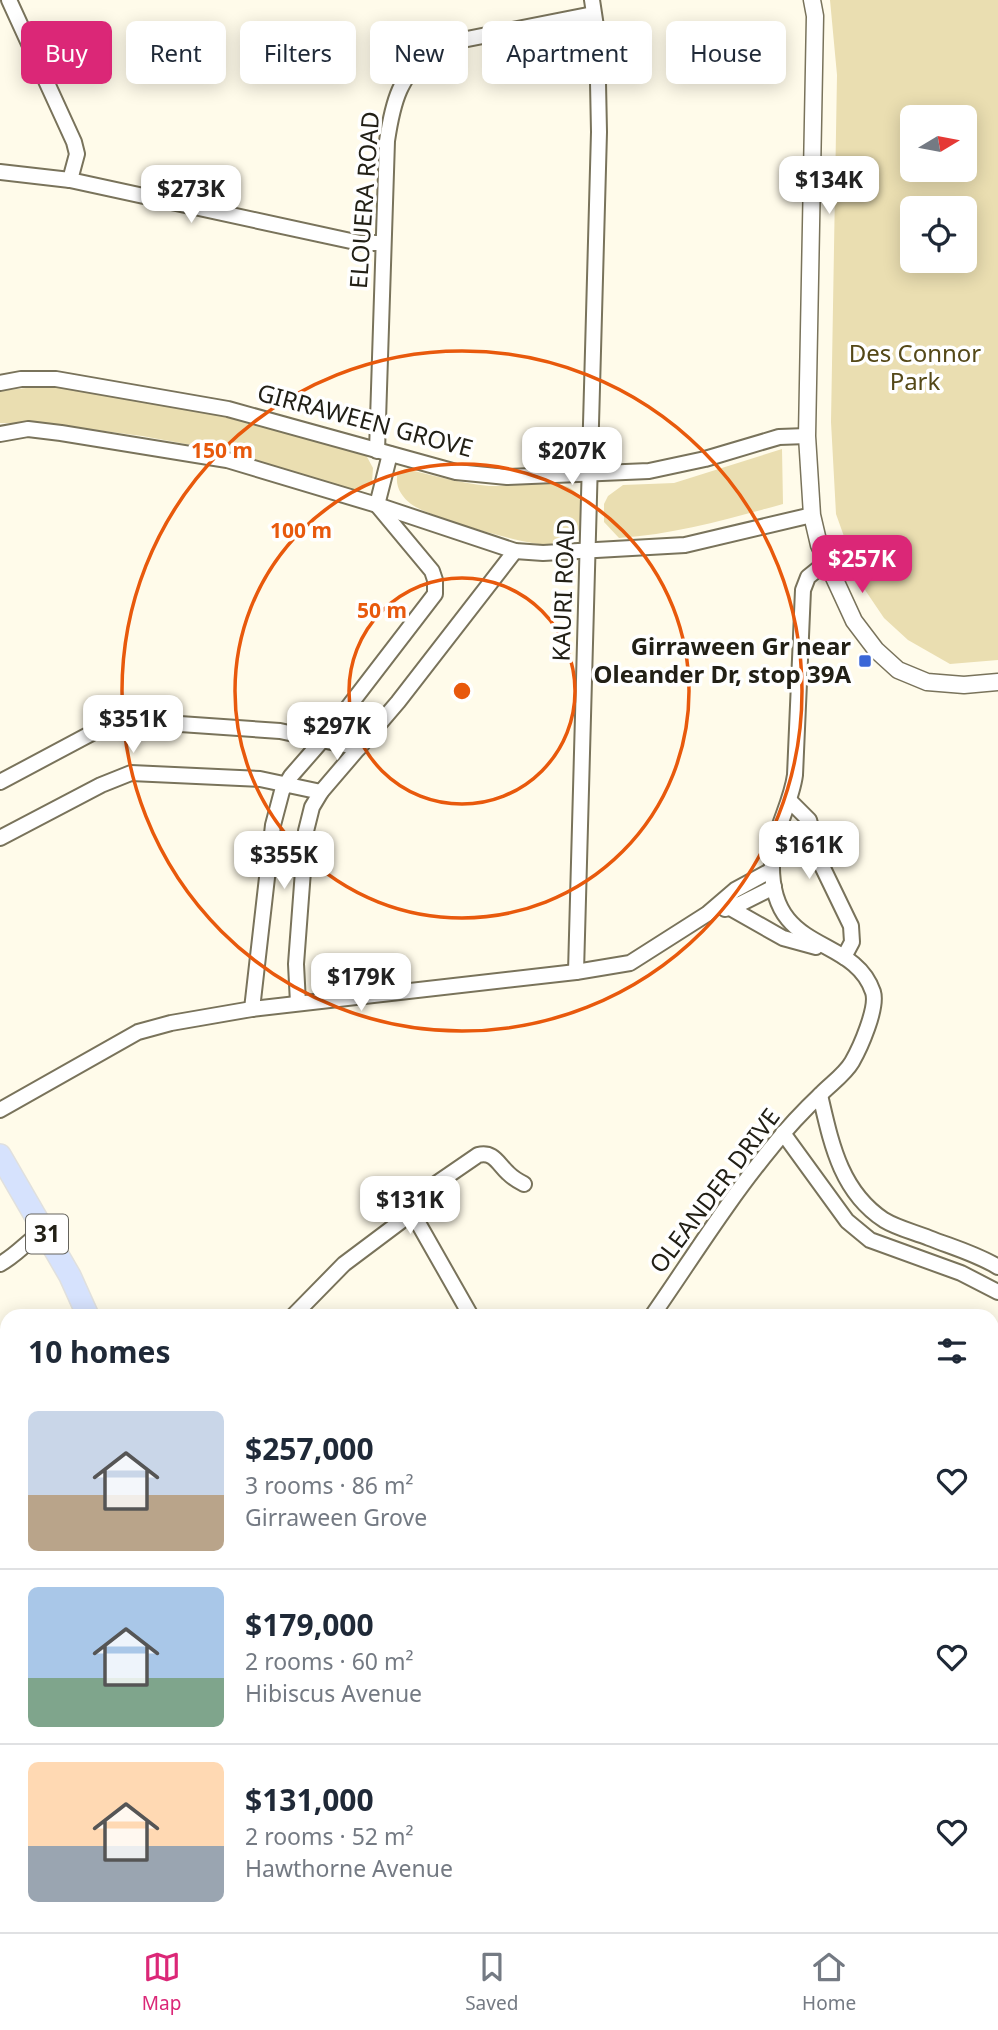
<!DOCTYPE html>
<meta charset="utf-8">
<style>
:root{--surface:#fff;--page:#f2f2f3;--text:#1f2937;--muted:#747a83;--line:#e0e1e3;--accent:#db2777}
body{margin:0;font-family:"Noto Sans",sans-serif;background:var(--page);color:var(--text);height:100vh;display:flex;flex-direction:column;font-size:26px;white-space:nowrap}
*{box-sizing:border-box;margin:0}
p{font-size:23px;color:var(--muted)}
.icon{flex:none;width:38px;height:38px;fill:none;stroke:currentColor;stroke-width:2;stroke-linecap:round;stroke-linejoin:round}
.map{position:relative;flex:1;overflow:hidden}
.sheet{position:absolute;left:0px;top:1309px;width:999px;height:623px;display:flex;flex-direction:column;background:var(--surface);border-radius:21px 21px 0 0;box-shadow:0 4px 18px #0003}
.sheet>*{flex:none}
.hud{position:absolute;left:21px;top:21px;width:957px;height:63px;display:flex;gap:14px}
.needle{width:46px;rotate:80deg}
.fabs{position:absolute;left:900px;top:105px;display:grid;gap:14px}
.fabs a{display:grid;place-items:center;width:77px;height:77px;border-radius:10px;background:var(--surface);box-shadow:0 4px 18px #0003;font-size:35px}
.price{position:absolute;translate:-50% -60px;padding:0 16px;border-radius:14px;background:#fff;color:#222;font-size:23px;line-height:46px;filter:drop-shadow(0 2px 4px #0008)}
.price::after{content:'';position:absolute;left:50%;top:42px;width:21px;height:16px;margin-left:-10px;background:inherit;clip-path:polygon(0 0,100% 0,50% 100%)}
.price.current{background:var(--accent);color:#fff}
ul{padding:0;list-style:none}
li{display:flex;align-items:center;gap:21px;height:175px;padding:0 28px}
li+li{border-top:2px solid var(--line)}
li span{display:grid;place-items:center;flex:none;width:196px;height:140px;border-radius:10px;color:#555}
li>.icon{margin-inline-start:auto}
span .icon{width:84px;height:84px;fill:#fffc;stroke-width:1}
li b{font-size:30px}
h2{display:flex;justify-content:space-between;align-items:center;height:84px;padding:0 28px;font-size:30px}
.chip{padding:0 24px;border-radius:10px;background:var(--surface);box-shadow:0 4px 18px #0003;font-size:24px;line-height:63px}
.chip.current{background:var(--accent);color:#fff}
.dock{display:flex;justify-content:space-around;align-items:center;height:98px;border-top:2px solid var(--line);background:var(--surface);font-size:19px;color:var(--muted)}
.dock a{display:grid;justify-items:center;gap:4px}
.dock .current{color:var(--accent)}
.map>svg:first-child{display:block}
.green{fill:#eadeb1;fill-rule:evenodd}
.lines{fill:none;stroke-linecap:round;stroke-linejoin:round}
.minor-casing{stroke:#79735b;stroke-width:18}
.tertiary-casing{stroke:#79735b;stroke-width:19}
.primary-casing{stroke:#e0e0de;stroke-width:24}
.minor{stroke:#fff;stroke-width:14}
.tertiary{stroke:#fff;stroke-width:16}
.primary{stroke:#d6e2fd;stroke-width:21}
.ring{fill:none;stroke:#e8590c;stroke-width:3.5}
.poi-dot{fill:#3b67d7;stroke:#fff;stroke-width:2.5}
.labels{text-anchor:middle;stroke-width:7;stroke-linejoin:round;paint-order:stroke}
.shield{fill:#fff;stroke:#64635c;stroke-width:2}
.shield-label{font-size:23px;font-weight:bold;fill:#222016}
.street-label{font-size:24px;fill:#222016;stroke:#fff}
.park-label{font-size:24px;fill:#544817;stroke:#fff}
.poi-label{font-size:24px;font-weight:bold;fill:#222016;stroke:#fff;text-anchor:end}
.centre{fill:#e8590c;stroke:#fff;stroke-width:3.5}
.ring-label{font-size:21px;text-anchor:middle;font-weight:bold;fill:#e8590c;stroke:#fff;stroke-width:7;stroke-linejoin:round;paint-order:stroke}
</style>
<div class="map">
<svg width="998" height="1932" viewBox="0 0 998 1932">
<rect width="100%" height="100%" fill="#fffbea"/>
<!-- green -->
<g class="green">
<path d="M830 0H998V660L950 664 908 640 884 618 861 584 836 514 831 422 837 75ZM912 117H964V170H912ZM912 208H964V261H912Z"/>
<polygon points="52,385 227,416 366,455 373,468 372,482 355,491 219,450 142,436 42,423 0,423 0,391"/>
<path d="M782 449 783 504C728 519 676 534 619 538L604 522V504L608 496 623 485 674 483Z"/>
<path d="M405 469C432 475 460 483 489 486 510 487 551 479 568 487 584 494 587 520 577 533 573 538 565 543 559 545 540 550 427 517 411 504 401 496 394 485 398 472Z"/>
<polygon points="992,1606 998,1619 998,1677 992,1672"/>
</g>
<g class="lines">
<defs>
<g id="minor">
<polyline points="9,0 74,142 77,154 70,180"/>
<polyline points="0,172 70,180 360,243 383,243"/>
<polyline points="0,383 21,379 56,379 228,409 456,472 507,477 649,471 705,459 779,437 807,436"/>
<polyline points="0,434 28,429 61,433 227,460 377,505 515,551 543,553 685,545 812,515"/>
<path d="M377 451 387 141C394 94 400 84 427 47L593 14"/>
<polyline points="0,782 92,733 121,723 151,722 280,731 359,748"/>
<polyline points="790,801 809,820 822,866 851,926 852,942 844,957"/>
<polyline points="0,838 101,785 131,773 260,779 321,792"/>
<polyline points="730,908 783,938 816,947"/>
<polyline points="725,909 740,904 774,887"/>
<polyline points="576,972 599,132 597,33 592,0"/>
<polyline points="298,1003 296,964 306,831 312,807 321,792 398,702 515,551"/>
<polyline points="252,1009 273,825 282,791 291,776 326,736 435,594 435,580 432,571 377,505 390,454"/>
<path d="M820 1095C831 1142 840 1191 884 1220 897 1228 914 1232 929 1238 952 1247 977 1254 998 1267"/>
<polyline points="0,1110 138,1032 171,1023 252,1009 576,972 630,963 707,914 735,890 772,870"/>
<polyline points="783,1133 847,1221 870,1240 961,1273 998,1292"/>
<polyline points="409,1212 417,1221 471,1316"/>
<path d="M0 1264C17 1255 28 1240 45 1230"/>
<path d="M293 1316 344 1264 400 1222 427 1190 478 1155C494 1151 498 1164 508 1173 513 1178 518 1181 524 1184"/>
<path d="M652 1316C691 1260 728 1200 772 1147 787 1128 804 1110 822 1093 832 1083 845 1074 852 1062 860 1048 878 1008 873 992 853 933 769 956 772 861 773 831 791 805 795 775L803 590 808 577 828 561"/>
<polyline points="992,1574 998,1585"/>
<polyline points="0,1600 7,1596"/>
<polyline points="0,1667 7,1681"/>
<polyline points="992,1684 998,1688"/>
<polyline points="0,1906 7,1900"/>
<polyline points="578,1925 580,1932"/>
<polyline points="968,1925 987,1932"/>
<polyline points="94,1932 95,1925"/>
</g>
<polyline id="tertiary" points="812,0 815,16 807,436 812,515 819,545 854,621 876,650 898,670 927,682 964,685 998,682"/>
<g id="primary">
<polyline points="0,1155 70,1276 88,1316"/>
<polyline points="325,1932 326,1925"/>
</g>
</defs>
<!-- minor casing -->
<use href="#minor" class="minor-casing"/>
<!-- tertiary casing -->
<use href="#tertiary" class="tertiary-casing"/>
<!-- primary casing -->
<use href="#primary" class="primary-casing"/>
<!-- minor -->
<use href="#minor" class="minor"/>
<!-- tertiary -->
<use href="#tertiary" class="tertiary"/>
<!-- primary -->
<use href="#primary" class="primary"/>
</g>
<!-- distance rings -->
<g class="ring">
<circle cx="462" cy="691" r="113"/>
<circle cx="462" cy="691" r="227"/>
<circle cx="462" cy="691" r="340"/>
</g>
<!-- markers -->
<rect class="poi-dot" x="858" y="654" width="14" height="14" rx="3.5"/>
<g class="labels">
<!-- shield labels -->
<rect class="shield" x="26" y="1214.5" width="42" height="39" rx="5"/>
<g class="shield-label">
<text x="47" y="1242">31</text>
</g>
<!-- street labels -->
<g class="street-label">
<text transform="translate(365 200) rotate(-86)" y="8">ELOUERA ROAD</text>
<text transform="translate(365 421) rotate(15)" y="8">GIRRAWEEN GROVE</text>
<text transform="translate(564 590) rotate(-88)" y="8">KAURI ROAD</text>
<text transform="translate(715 1191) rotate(-53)" y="8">OLEANDER DRIVE</text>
</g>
<!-- park labels -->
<g class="park-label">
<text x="915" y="362">Des Connor<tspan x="915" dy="28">Park</tspan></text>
</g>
<!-- poi labels -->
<g class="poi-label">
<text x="851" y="655">Girraween Gr near<tspan x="851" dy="28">Oleander Dr, stop 39A</tspan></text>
</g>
</g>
<circle cx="462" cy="691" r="10" class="centre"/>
<g class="ring-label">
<text x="222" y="458">150 m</text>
<text x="301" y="538">100 m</text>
<text x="382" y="618">50 m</text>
</g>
</svg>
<div class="fabs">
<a><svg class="needle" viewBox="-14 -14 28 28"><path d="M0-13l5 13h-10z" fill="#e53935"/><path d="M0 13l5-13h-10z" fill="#747a83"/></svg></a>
<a><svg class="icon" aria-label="locate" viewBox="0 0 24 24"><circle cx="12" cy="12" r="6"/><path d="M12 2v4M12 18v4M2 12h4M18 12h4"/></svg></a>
</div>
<b class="price" style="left:829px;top:216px">$134K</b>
<b class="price" style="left:191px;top:225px">$273K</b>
<b class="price" style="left:572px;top:487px">$207K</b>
<b class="price current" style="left:862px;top:595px">$257K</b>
<b class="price" style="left:133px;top:755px">$351K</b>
<b class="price" style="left:337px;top:762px">$297K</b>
<b class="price" style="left:809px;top:881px">$161K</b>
<b class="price" style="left:284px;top:891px">$355K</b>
<b class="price" style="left:361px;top:1013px">$179K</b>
<b class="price" style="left:410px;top:1236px">$131K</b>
<div class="hud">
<a class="chip current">Buy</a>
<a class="chip">Rent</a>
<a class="chip">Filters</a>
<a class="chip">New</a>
<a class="chip">Apartment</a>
<a class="chip">House</a>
</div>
<section class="sheet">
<h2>10 homes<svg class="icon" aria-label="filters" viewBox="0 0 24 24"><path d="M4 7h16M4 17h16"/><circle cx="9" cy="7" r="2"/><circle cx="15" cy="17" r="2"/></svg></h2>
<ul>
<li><span style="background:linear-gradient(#c9d6e8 60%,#b9a48a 0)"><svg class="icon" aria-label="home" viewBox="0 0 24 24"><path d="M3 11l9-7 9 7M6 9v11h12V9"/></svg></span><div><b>$257,000</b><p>3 rooms · 86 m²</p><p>Girraween Grove</p></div><svg class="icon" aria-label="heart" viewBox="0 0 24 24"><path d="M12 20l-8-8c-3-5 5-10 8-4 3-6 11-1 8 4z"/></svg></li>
<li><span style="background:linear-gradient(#a9c7e8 65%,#7fa58c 0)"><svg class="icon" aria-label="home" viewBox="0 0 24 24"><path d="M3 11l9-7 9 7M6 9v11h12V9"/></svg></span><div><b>$179,000</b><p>2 rooms · 60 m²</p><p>Hibiscus Avenue</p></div><svg class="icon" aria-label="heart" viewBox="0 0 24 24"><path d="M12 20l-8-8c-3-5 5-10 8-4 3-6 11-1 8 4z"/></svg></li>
<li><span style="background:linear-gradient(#ffd9b3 60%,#9aa5b1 0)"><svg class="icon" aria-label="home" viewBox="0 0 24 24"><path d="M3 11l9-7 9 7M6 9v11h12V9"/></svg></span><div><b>$131,000</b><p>2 rooms · 52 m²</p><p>Hawthorne Avenue</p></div><svg class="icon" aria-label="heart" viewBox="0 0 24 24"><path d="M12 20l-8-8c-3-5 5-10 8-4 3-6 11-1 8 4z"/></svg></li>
</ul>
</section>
</div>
<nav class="dock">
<a class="current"><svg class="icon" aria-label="map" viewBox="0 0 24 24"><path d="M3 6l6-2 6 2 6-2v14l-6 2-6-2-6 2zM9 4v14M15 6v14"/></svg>Map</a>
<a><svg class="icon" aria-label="saved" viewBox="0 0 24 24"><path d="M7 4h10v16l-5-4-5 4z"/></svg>Saved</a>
<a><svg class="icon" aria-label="home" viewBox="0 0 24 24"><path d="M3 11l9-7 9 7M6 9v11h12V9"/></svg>Home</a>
</nav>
